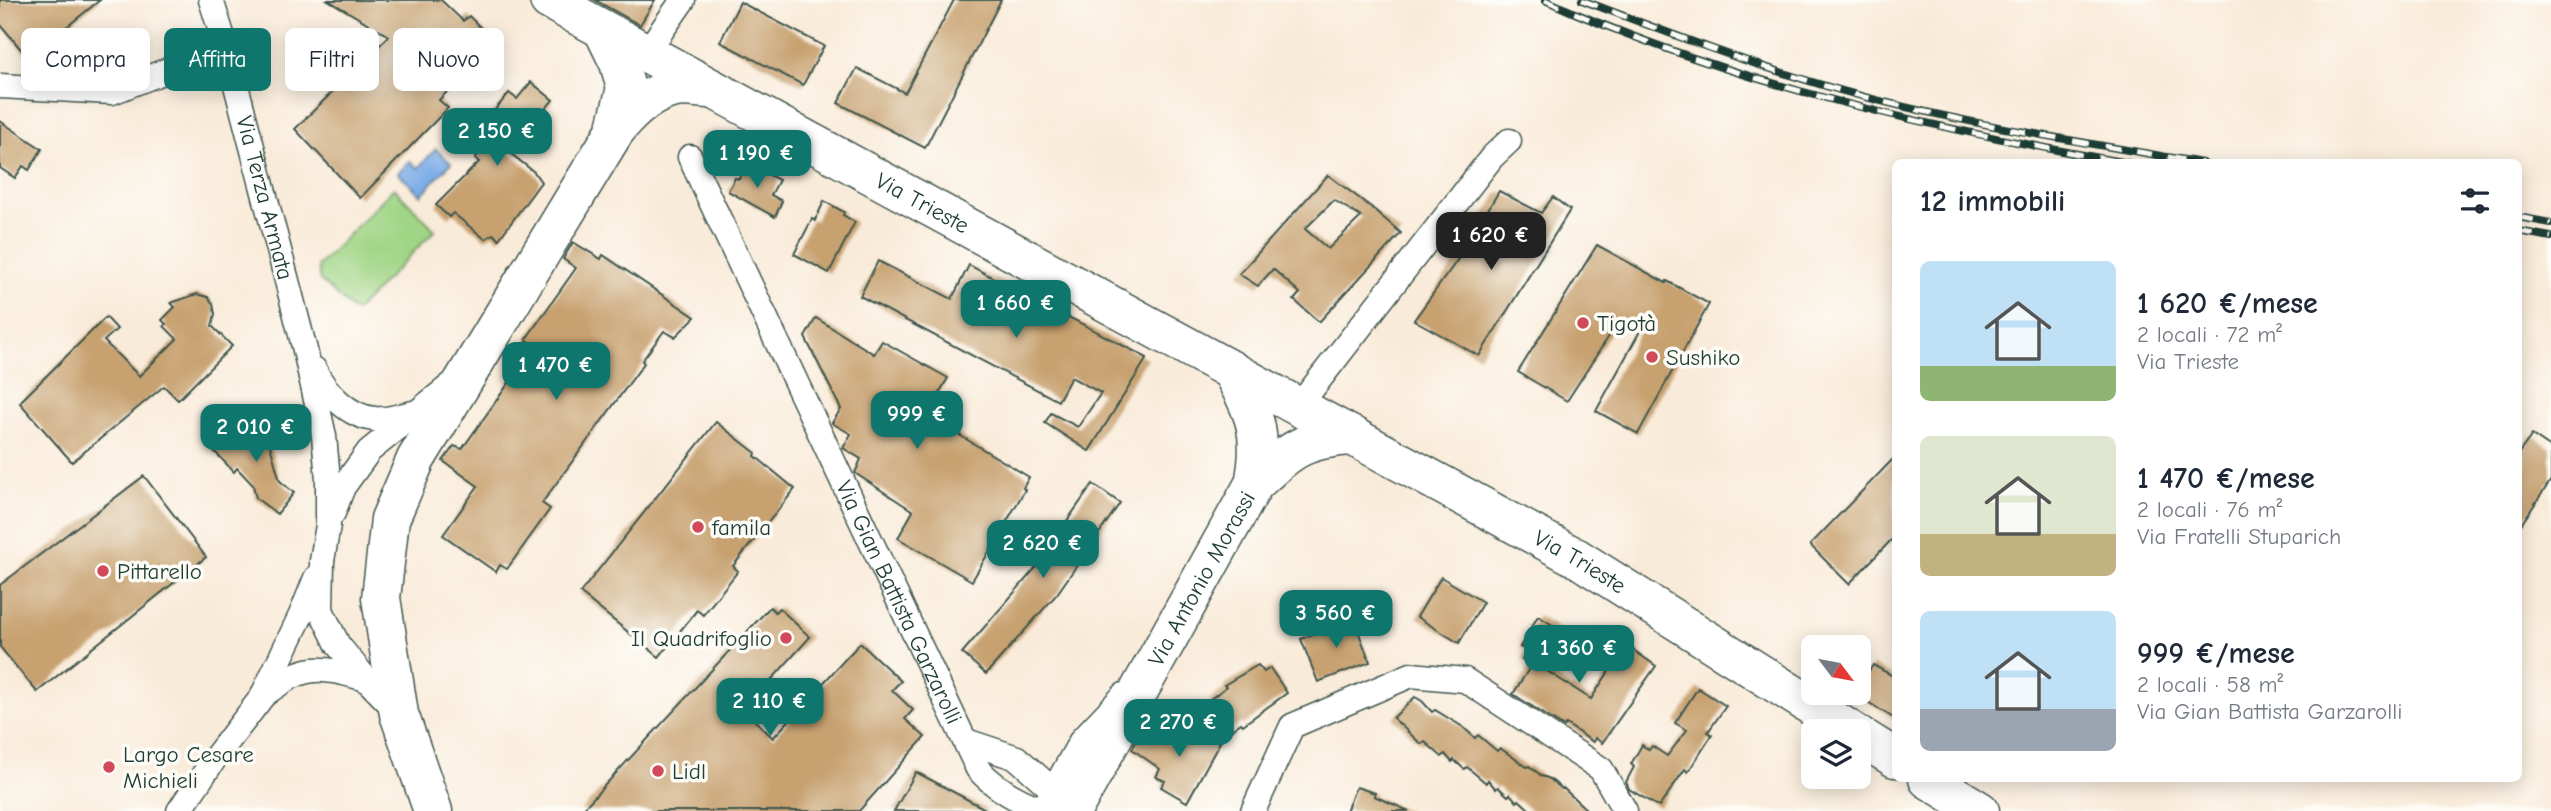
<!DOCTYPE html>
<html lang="it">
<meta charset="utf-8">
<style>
:root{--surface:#fff;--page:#f2f2f3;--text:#1f2937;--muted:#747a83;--accent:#0f766e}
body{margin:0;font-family:"Comic Neue",sans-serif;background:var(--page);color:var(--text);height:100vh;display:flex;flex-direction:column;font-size:26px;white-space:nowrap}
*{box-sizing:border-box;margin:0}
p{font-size:23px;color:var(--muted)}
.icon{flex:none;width:38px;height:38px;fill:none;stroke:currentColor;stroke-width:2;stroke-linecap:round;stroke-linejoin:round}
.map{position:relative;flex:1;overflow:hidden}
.sheet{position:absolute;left:1892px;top:159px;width:630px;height:623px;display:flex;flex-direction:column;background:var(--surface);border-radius:10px;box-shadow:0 4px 18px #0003}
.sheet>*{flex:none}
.guide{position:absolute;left:21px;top:28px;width:665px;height:63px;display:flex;gap:14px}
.needle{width:46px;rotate:122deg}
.controls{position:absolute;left:1801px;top:635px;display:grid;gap:14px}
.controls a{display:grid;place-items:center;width:70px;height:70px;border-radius:10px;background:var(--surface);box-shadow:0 4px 18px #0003;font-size:35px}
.price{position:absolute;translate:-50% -60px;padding:0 16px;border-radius:14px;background:var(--accent);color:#fff;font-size:23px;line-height:46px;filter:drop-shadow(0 2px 4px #0008)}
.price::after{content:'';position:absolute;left:50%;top:42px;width:21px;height:16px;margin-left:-10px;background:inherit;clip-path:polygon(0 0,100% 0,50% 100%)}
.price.on{background:#222;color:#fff}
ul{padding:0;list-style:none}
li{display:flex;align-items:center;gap:21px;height:175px;padding:0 28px}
li span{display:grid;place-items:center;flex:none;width:196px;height:140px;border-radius:10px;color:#555}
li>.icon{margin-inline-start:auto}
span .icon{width:84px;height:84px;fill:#fffc;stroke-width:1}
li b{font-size:30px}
h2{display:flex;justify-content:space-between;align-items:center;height:84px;padding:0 28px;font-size:30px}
.tag{padding:0 24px;border-radius:10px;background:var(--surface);box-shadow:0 4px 18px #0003;font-size:24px;line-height:63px}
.tag.on{background:var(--accent);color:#fff}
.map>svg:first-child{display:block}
.green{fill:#a1d586;stroke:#60895d;stroke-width:2}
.water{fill:#7eade8;stroke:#4e758e;stroke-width:2}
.building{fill:#c7a16f;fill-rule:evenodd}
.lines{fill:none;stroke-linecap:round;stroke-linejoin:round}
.minor-casing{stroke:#40574d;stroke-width:27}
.primary-casing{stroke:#40574d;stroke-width:41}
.minor{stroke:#fff;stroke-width:24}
.primary{stroke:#fff;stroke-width:38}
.rail-casing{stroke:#1f3d34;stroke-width:8}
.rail{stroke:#fdfcf7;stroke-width:5;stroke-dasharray:16;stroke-linecap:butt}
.poi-dot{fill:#d1495b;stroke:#fdfcf7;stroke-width:2.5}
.labels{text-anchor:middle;stroke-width:7;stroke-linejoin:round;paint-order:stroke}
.street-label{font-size:23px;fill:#1f3d34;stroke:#fdfcf7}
.poi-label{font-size:23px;fill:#1f3d34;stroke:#fdfcf7;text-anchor:start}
</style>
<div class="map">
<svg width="2551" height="811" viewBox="0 0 2551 811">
<rect width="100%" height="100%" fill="#fdfcf7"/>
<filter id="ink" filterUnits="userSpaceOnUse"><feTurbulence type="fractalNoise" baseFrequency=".0143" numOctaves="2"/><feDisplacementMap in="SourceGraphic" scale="14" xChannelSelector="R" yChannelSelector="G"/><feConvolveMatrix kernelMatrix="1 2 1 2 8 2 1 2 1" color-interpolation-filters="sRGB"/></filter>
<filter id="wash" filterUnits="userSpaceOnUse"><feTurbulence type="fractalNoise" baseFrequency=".00686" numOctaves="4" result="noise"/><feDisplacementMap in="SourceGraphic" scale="28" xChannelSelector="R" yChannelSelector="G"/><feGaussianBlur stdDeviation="1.57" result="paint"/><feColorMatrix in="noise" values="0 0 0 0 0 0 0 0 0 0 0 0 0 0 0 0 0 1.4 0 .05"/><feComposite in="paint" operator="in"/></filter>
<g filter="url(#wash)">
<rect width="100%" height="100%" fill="#f9ebd9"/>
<!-- green -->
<polygon class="green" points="394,188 435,230 355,312 320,280 318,266"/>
<!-- water -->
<polygon class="water" points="436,149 451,163 421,195 398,173 410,161 418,168"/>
<g id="blocks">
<!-- building -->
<g class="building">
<polygon points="0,0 100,0 28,58 0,24"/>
<polygon points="328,0 441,0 463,21 469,16 495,42 439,100 448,108 360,198 295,129 389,36"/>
<polygon points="595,0 655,0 640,25"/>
<polygon points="954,0 1001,0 925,148 838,103 857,68 905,93"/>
<polygon points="740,2 824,46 803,85 720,42"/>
<polygon points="531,82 553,100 533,124 528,121 505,149 534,172 541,182 499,239 493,234 485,239 453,213 449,217 436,205 479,162 475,158 480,153 464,140 481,120 484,123 509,93 517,99"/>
<polygon points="0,121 42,149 29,170 23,166 15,178 0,168"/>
<polygon points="747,164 779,180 771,195 782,201 775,217 728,191 735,178 739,179"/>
<path d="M1328 175 1371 207 1401 233 1319 322 1294 300 1300 293 1273 269 1258 286 1239 274ZM1334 200 1361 217 1328 249 1305 229Z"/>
<polygon points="1499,191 1541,213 1553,197 1570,210 1479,356 1414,320 1461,255"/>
<polygon points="824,201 844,212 843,215 855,222 829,273 794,254 812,219 815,221"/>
<polygon points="573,242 601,259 603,255 695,317 675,337 664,331 642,361 644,363 542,503 550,509 507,569 500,565 496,572 443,535 478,486 443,461 454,446 462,449 535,346 526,339 576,268 563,259"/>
<polygon points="1597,245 1666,283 1667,281 1709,304 1638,434 1596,411 1640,331 1620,319 1567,401 1518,372"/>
<polygon points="878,261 952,299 969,265 1147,358 1089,451 1045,423 1051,413 1078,427 1101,393 1071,377 1058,401 860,296"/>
<polygon points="197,294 208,297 213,304 215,314 212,326 232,346 178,400 164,386 72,462 20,403 22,400 106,317 117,329 104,341 139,376 177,339 164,326 166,324 162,320 175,307 171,303"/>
<polygon points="816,318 874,354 882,341 948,378 926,415 1029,477 1023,488 1025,490 972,581 898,538 913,511 855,473 861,459 843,448 851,434 832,423 841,409 805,337"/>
<polygon points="263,421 280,481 294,493 277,514 256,498 253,485 237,468 234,472 213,450 235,434 235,428"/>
<polygon points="716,422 756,453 755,456 795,489 733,566 738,571 703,615 697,610 659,657 580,593"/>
<polygon points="2532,435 2551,448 2551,480 2518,529 2518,454"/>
<polygon points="1895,457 1895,536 1849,584 1810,545"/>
<polygon points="144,476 206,557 37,692 0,647 0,585"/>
<polygon points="1093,484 1120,503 1057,594 986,674 962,653 1039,564 1037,563"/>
<polygon points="1441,577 1483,602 1459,643 1417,617"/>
<polygon points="770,607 775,612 779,608 810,637 766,686 762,683 740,706 773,738 860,643 901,681 892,690 913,710 905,719 925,737 859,811 581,811"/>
<polygon points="1538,616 1569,635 1547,671 1591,699 1626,645 1656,666 1602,743 1595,738 1593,742 1566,724 1564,727 1513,694 1532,664 1522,659 1528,651 1520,647"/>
<polygon points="1353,618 1370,662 1318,682 1301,639"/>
<polygon points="1258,665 1264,672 1270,668 1287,693 1243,725 1241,723 1230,731 1209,700 1226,687 1224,685"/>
<polygon points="1873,665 1895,677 1895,719 1855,694 1858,693 1858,688"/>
<polygon points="1698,688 1726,706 1708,732 1712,735 1688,772 1685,769 1659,807 1629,789 1626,782 1634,767 1631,764 1642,745 1649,750 1652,746 1667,756 1687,730 1675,723"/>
<polygon points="1415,697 1422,701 1432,712 1435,710 1463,727 1475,738 1478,735 1497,751 1500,748 1527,767 1529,766 1542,776 1550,779 1562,789 1563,788 1588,811 1531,811 1519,800 1517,802 1510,794 1508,796 1498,787 1496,789 1488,780 1486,783 1467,767 1464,769 1454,760 1452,762 1445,754 1442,757 1425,742 1421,744 1393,718"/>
<polygon points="1186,724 1220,742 1187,802 1161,787 1165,781 1156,777 1160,769 1132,749 1142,730 1172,746"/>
<polygon points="916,772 989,811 894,811"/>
<polygon points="1356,787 1375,793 1374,796 1409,811 1346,811"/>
</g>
</g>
</g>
<g filter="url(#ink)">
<use href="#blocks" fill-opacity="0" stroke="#40574d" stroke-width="2"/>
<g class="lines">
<defs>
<g id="minor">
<path id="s1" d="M211 0 226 47 305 350 324 436 328 479V525L322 561 321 610 338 645 366 679 399 713"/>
<polyline points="646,53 683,0"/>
<polyline points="0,86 112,92 226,47"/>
<path id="s2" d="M690 157 978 769C996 789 1018 801 1043 810"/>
<path d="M314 369C325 392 349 417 375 419 387 421 402 415 413 413"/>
<polyline points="1298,407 1492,157 1509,141"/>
<polyline points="333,513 343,487 369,451 451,385"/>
<path d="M265 694C306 663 319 666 366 679"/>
<polyline points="966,741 1017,758 1053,790"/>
<polyline points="179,811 215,758 262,697 301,615 316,578"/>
<polyline points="1042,811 1082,739 1124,695"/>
<polyline points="1253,811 1292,726 1411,675 1465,680 1601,769 1625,811"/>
</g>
<g id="primary">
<path id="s3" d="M549 0 1577 558 1853 732"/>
<path d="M615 131C630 112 649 93 675 88 686 86 699 89 710 89"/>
<path d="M1230 369C1255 412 1264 434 1254 484"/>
<polyline points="1858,735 1895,758"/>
<polyline points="1928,779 1980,811"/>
<polyline points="433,811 399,714 381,598 390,519 416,459 615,131 626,88 619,63 603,30"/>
<path id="s4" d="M1072 811 1254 484C1291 450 1301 439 1353 436"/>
</g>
</defs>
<!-- minor casing -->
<use href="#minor" class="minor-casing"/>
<!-- primary casing -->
<use href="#primary" class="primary-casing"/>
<!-- minor -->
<use href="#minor" class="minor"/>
<!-- primary -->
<use href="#primary" class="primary"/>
<defs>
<g id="rail">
<path d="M1545 0C1730 83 1929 128 2128 163"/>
<path d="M1582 0C1668 33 1754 66 1843 91 1961 124 2083 142 2203 163"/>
<polyline points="2518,217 2551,223"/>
<polyline points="2518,231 2551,237"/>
</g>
</defs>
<!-- rail casing -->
<use href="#rail" class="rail-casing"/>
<!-- rail -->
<use href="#rail" class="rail"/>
</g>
</g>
<!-- markers -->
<g class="poi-dot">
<circle cx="1583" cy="323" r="7"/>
<circle cx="1652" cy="357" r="7"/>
<circle cx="698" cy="527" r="7"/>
<circle cx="103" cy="571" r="7"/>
<circle cx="786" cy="638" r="7"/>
<circle cx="109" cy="767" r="7"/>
<circle cx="658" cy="771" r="7"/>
</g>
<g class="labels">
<!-- street labels -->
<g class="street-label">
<text dy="8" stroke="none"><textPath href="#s1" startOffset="205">Via Terza Armata</textPath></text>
<text dy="8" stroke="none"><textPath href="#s3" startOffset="425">Via Trieste</textPath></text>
<text dy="8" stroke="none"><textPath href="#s3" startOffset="1174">Via Trieste</textPath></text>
<text dy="8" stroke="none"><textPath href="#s4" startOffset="266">Via Antonio Morassi</textPath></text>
<text dy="8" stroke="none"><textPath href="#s2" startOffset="492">Via Gian Battista Garzarolli</textPath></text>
</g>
<!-- poi labels -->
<g class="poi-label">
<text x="1597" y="331">Tigotà</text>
<text x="1666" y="365">Sushiko</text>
<text x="712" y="535">famila</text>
<text x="117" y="579">Pittarello</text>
<text x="772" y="646" text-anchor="end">Il Quadrifoglio</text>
<text x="123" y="762">Largo Cesare<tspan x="123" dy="26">Michieli</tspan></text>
<text x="672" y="779">Lidl</text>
</g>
</g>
</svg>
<div class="controls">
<a><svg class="needle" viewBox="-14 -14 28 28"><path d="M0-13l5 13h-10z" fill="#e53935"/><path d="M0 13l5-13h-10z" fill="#747a83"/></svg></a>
<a><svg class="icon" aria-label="layers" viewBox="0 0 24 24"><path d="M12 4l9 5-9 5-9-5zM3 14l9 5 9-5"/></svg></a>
</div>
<b class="price" style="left:497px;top:168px">2 150 €</b>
<b class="price" style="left:757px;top:190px">1 190 €</b>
<b class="price on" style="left:1491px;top:272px">1 620 €</b>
<b class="price" style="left:1016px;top:340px">1 660 €</b>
<b class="price" style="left:556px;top:402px">1 470 €</b>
<b class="price" style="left:917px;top:451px">999 €</b>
<b class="price" style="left:256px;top:464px">2 010 €</b>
<b class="price" style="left:1043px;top:580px">2 620 €</b>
<b class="price" style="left:1336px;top:650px">3 560 €</b>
<b class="price" style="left:1579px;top:685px">1 360 €</b>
<b class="price" style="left:770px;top:738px">2 110 €</b>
<b class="price" style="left:1179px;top:759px">2 270 €</b>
<div class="guide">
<a class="tag">Compra</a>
<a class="tag on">Affitta</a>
<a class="tag">Filtri</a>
<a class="tag">Nuovo</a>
</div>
<section class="sheet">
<h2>12 immobili<svg class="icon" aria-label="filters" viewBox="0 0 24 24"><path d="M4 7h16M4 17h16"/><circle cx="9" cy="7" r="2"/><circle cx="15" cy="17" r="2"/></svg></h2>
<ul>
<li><span style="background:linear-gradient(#bfe0f5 75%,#8fb573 0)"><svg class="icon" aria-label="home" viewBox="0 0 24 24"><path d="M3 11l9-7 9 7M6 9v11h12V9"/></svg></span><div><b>1 620 €/mese</b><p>2 locali · 72 m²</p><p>Via Trieste</p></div></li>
<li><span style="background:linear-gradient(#dfe7d0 70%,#c2b280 0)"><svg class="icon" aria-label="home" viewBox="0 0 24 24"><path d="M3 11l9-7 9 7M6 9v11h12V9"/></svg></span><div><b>1 470 €/mese</b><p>2 locali · 76 m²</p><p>Via Fratelli Stuparich</p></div></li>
<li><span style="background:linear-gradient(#bfe0f5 70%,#9aa5b1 0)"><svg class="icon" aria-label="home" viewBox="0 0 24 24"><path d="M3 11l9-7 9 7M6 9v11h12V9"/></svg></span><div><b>999 €/mese</b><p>2 locali · 58 m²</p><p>Via Gian Battista Garzarolli</p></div></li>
</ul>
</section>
</div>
